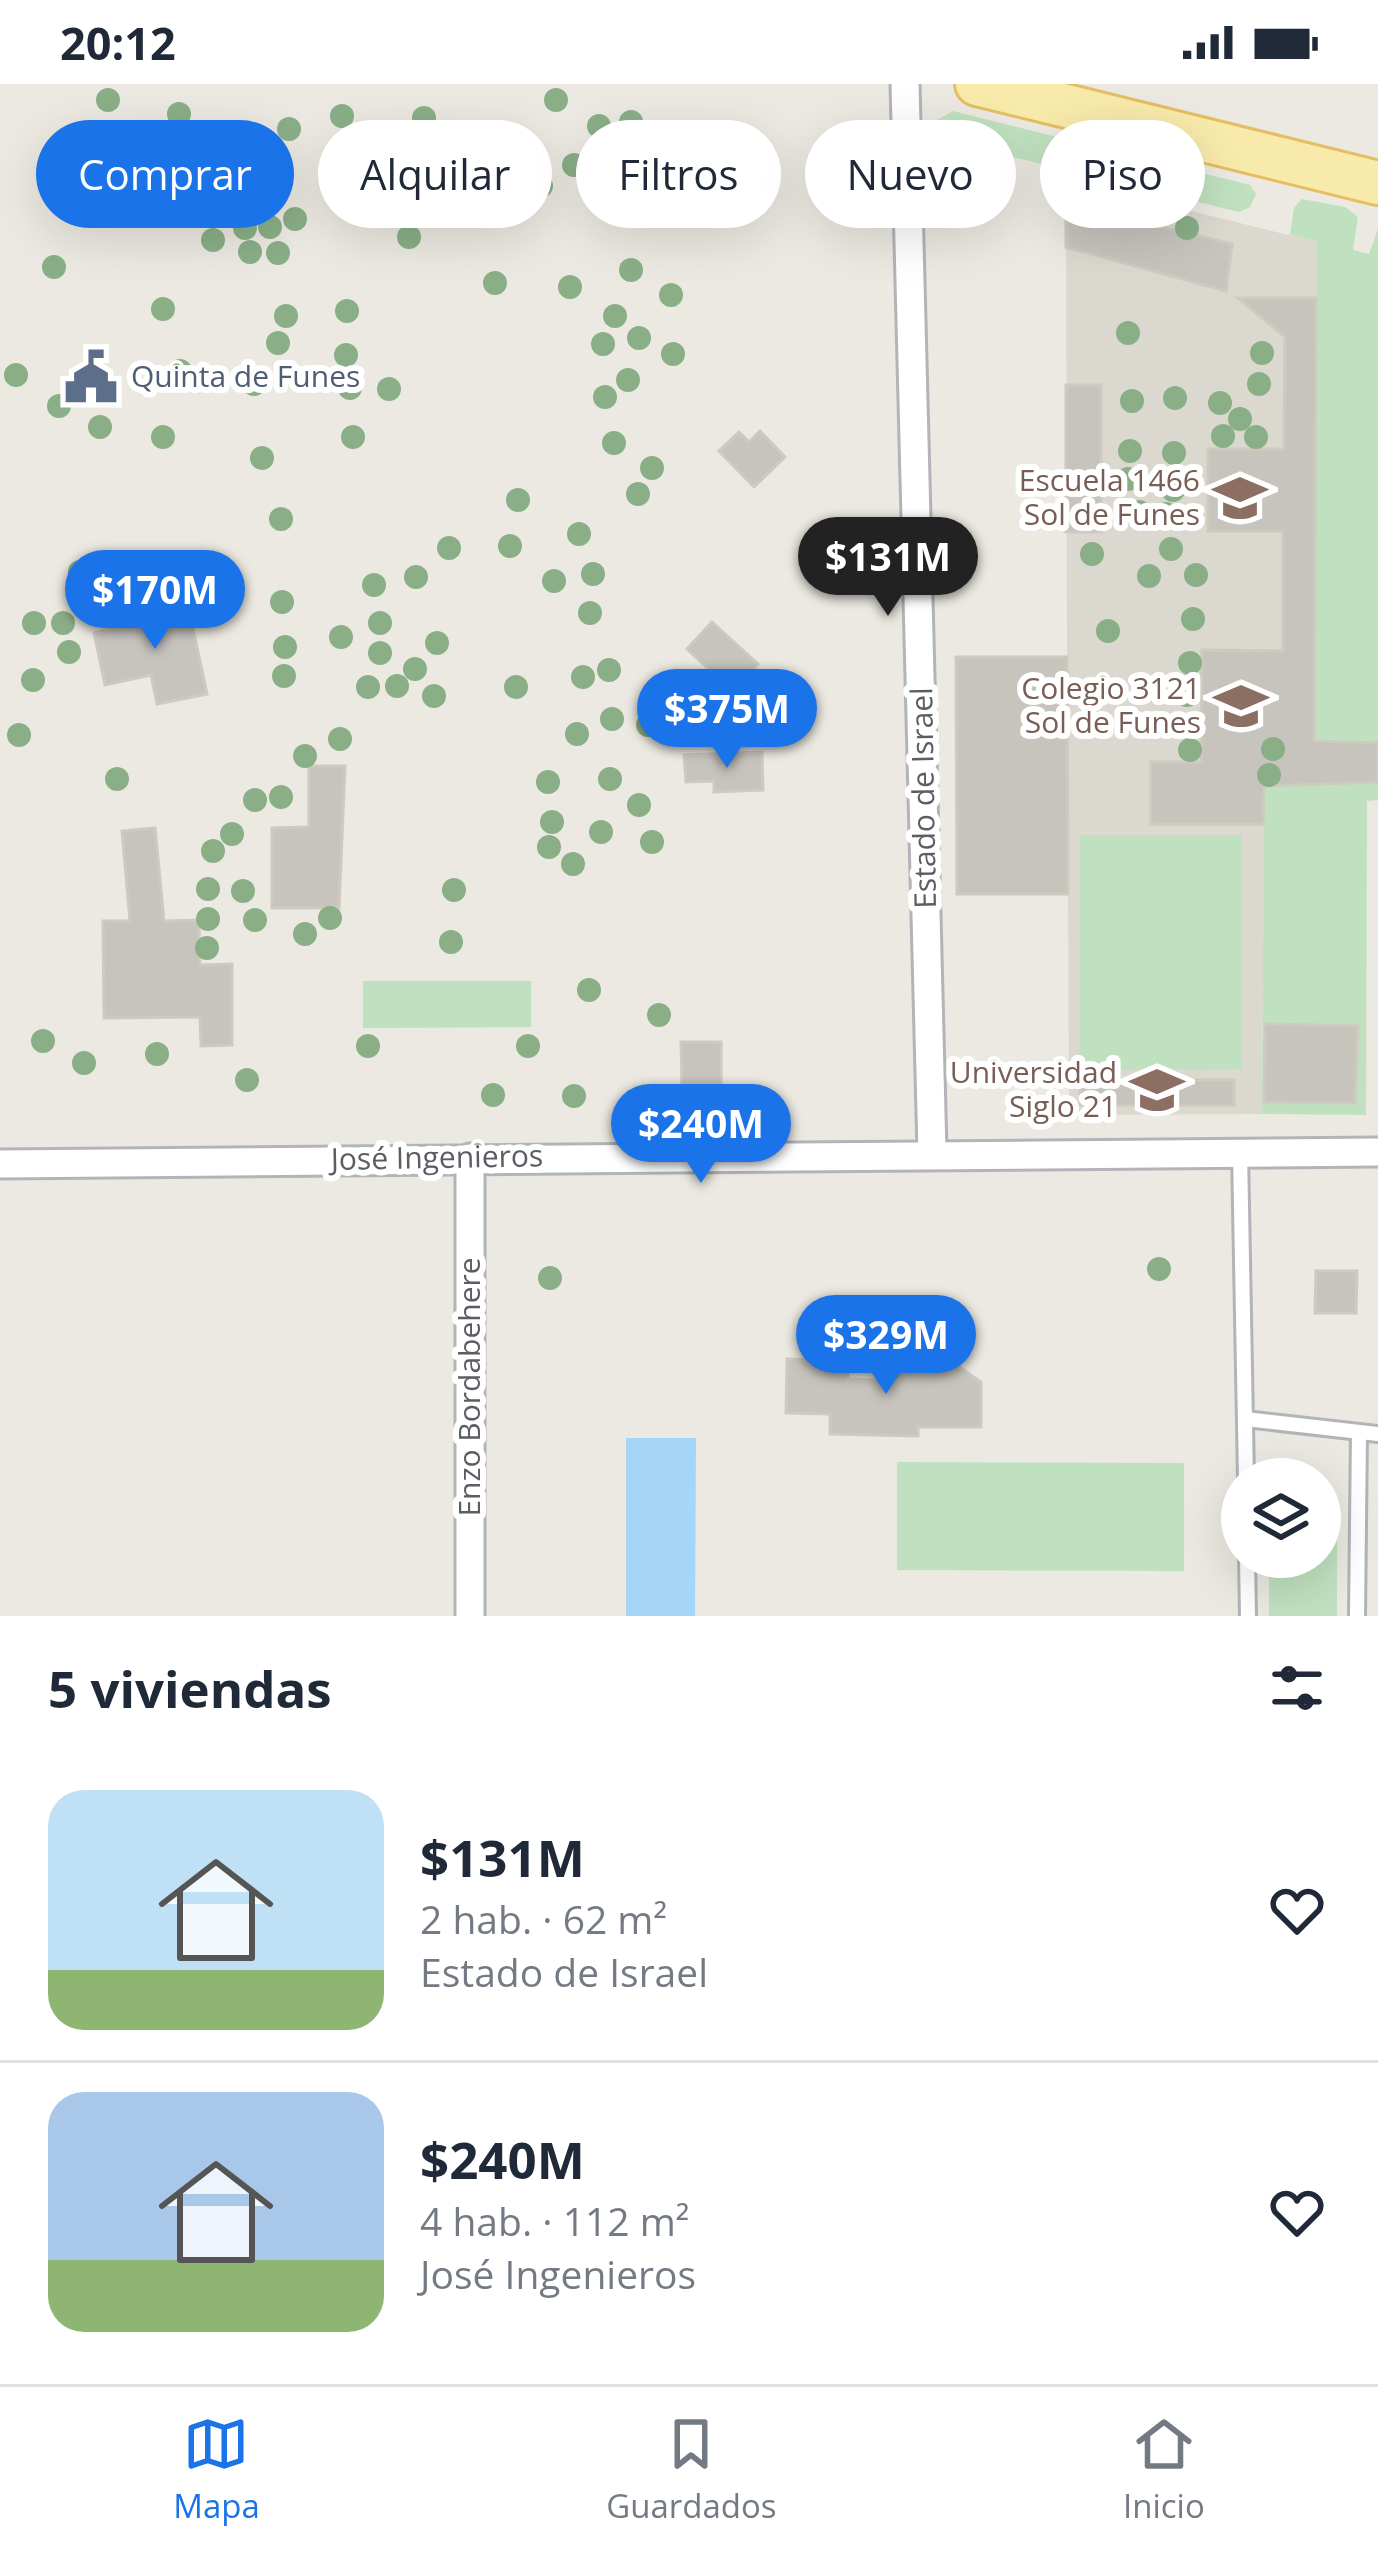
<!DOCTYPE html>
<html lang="es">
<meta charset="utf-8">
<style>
:root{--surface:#fff;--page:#f6f6f7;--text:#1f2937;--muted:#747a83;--line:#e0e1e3;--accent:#1a73e8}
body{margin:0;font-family:"Open Sans",sans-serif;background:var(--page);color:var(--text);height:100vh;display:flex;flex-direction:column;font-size:45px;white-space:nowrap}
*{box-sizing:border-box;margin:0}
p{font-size:39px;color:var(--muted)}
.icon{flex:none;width:66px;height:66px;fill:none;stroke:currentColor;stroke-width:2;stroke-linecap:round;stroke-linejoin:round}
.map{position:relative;height:1532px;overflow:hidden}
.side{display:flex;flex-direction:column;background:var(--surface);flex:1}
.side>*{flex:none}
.guide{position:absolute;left:36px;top:36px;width:1308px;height:108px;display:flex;gap:24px}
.fabs{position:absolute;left:1221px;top:1374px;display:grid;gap:24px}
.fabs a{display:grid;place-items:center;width:120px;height:120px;border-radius:50%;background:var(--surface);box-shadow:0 12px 48px #0002;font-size:60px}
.price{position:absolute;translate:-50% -102px;padding:0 27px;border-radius:42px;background:var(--accent);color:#fff;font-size:39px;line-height:78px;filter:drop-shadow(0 3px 6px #0008)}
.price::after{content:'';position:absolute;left:50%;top:72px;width:36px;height:27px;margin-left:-18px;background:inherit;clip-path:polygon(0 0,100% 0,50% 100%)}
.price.active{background:#222;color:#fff}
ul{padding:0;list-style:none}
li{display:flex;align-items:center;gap:36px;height:300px;padding:0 48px}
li+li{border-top:3px solid var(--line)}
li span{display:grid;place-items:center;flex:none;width:336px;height:240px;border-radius:36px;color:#555}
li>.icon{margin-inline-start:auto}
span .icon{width:144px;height:144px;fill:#fffc;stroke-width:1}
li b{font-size:51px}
h2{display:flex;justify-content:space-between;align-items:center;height:144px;padding:0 48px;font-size:51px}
.pill{padding:0 42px;border-radius:54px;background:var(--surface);box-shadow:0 12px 48px #0002;font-size:42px;line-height:108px}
.pill.active{background:var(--accent);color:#fff}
.status{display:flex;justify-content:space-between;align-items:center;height:84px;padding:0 60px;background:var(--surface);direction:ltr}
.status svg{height:33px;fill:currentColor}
.dock{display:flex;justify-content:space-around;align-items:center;height:168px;border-top:3px solid var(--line);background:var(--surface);font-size:33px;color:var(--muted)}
.dock a{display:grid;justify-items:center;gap:6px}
.dock .active{color:var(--accent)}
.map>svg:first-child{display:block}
.education{fill:#dbd8d0}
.green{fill:#c0e1bf}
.water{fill:#a5d5f7}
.building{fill:#c7c4be;stroke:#cfcac0;stroke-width:3}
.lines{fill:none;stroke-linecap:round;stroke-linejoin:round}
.service-casing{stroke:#b2b4b8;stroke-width:20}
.minor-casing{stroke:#b2b4b8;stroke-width:33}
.primary-casing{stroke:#e5be61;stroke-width:48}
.service{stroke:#fff;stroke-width:14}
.minor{stroke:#fff;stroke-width:27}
.primary{stroke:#f8eaaa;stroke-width:42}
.tree{fill:#8aaf87}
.labels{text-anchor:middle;stroke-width:12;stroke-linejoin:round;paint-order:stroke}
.service-label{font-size:30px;fill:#4e5e75;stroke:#fff;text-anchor:start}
.education-label{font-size:30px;fill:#785e54;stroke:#fff;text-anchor:end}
.street-label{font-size:30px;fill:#5a5d61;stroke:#fff}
</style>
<div class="status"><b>20:12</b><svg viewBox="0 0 49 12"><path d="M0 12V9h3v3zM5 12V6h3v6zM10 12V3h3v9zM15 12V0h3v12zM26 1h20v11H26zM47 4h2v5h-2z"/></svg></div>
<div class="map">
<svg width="1378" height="1532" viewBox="0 0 1378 1532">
<rect width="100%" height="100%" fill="#ebe9e1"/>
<!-- education -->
<polygon class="education" points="1066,96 1317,158 1314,703 1264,703 1262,1030 1069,1031 1068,810 957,810 956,573 1067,572"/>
<!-- green -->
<g class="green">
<polygon points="953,27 1250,101 1256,110 1250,123 1239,128 930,53 930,40"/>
<polygon points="1302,115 1345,123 1358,133 1353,166 1369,170 1378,145 1378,716 1367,717 1366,1031 1262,1030 1264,702 1314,702 1317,158 1290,151 1294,124"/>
<polygon points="1080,751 1242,751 1242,985 1080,986"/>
<polygon points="531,897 531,943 363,944 363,897"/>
<polygon points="897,1378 1184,1379 1184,1487 897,1486"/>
<polygon points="1320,1433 1337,1433 1337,1532 1269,1532 1269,1473 1320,1473"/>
</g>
<!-- water -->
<polygon class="water" points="626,1354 696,1354 695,1532 626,1532"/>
<!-- building -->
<g class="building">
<polygon points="1066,120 1232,160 1226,207 1066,163"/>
<polygon points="1238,214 1316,214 1314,657 1378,659 1378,698 1264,702 1263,740 1151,740 1151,678 1201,678 1202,566 1283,567 1283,447 1208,447 1208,365 1284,365 1285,253"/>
<rect x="1066" y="301" width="35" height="147"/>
<polygon points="760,347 785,373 754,403 719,367 739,348 749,358"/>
<polygon points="187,516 207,610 157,620 151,591 105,601 94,549 133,540 130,528"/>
<polygon points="712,538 758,580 732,607 687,565"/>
<polygon points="956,573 1067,573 1068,810 957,810"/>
<polygon points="762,668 763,706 714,708 714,697 686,698 684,671"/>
<polygon points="309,682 345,682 339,824 272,824 272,744 309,743"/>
<polygon points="155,744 164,837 199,836 200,881 232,880 232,961 201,962 200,933 104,934 103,837 130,837 122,747"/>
<polygon points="1265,940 1358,942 1355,1019 1264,1018"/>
<polygon points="681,958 721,958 721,1000 682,1000"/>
<rect x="1080" y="996" width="154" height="25"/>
<polygon points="1316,1187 1357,1187 1356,1229 1315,1229"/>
<polygon points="787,1275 848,1277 848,1295 895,1297 896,1280 905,1275 948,1275 981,1298 981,1343 918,1343 918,1352 830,1350 830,1330 786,1329"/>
</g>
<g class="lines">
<defs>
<g id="service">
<polyline points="1240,1067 1246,1395"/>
<polyline points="1245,1335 1378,1350"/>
<polyline points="1247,1473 1248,1532"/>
<polyline points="1357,1532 1359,1348"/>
</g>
<g id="minor">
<polyline points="905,0 932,1068"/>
<polyline points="0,1080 1378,1068"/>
<polyline points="470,1532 470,1074"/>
</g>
<polyline id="primary" points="977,0 1378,99"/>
</defs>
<!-- service casing -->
<use href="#service" class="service-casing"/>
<!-- minor casing -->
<use href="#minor" class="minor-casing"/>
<!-- primary casing -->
<use href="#primary" class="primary-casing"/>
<!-- service -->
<use href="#service" class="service"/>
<!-- minor -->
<use href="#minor" class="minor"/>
<!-- primary -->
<use href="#primary" class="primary"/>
</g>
<!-- trees -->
<g class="tree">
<circle cx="108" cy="16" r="12"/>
<circle cx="556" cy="16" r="12"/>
<circle cx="179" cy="30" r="12"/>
<circle cx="342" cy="32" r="12"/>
<circle cx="424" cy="34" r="12"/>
<circle cx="631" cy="38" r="12"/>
<circle cx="599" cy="42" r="12"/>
<circle cx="289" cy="45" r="12"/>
<circle cx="401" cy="66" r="12"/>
<circle cx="277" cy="74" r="12"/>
<circle cx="574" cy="81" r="12"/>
<circle cx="241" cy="87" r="12"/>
<circle cx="263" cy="100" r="12"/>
<circle cx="541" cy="102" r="12"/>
<circle cx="352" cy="104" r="12"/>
<circle cx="217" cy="106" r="12"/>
<circle cx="635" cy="122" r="12"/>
<circle cx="1116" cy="127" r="12"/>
<circle cx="295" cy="135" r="12"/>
<circle cx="270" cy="143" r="12"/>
<circle cx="245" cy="144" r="12"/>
<circle cx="1187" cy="144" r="12"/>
<circle cx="409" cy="153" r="12"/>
<circle cx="213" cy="156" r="12"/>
<circle cx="250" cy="168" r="12"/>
<circle cx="278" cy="169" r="12"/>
<circle cx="54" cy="183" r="12"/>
<circle cx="631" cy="186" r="12"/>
<circle cx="495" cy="199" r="12"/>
<circle cx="570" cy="203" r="12"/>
<circle cx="671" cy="211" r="12"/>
<circle cx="163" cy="225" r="12"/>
<circle cx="347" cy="227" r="12"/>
<circle cx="286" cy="232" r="12"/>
<circle cx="615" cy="232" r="12"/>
<circle cx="1128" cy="249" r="12"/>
<circle cx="639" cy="254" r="12"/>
<circle cx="278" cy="259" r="12"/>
<circle cx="603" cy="260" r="12"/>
<circle cx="1262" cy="269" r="12"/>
<circle cx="673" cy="270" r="12"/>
<circle cx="346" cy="271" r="12"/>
<circle cx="180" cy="287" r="12"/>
<circle cx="16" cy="291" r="12"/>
<circle cx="628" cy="296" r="12"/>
<circle cx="254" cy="300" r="12"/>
<circle cx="1259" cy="300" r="12"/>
<circle cx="350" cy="304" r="12"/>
<circle cx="389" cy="305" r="12"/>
<circle cx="99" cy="307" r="12"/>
<circle cx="605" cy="313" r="12"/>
<circle cx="1175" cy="314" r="12"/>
<circle cx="1132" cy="317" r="12"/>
<circle cx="1220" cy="319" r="12"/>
<circle cx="59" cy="322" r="12"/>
<circle cx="1240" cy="335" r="12"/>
<circle cx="100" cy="343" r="12"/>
<circle cx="1223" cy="352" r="12"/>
<circle cx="163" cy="353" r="12"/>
<circle cx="353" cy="353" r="12"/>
<circle cx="1256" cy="353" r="12"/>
<circle cx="614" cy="359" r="12"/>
<circle cx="1130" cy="367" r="12"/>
<circle cx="1174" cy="369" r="12"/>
<circle cx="262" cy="374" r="12"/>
<circle cx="652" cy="384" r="12"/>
<circle cx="1128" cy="395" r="12"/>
<circle cx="1173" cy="406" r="12"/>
<circle cx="638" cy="410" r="12"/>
<circle cx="518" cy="416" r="12"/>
<circle cx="1139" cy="428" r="12"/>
<circle cx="1166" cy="430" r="12"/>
<circle cx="281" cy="435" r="12"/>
<circle cx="579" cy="450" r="12"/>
<circle cx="510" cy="462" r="12"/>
<circle cx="449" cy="464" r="12"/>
<circle cx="1171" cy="465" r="12"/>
<circle cx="1092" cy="470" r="12"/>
<circle cx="80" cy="488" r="12"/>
<circle cx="593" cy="490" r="12"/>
<circle cx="1196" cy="491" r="12"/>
<circle cx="1149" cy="492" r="12"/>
<circle cx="416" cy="493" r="12"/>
<circle cx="554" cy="497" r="12"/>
<circle cx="374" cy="501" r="12"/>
<circle cx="282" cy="518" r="12"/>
<circle cx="590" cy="529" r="12"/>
<circle cx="1193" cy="535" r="12"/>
<circle cx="34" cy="539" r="12"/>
<circle cx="63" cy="539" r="12"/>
<circle cx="380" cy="539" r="12"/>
<circle cx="1108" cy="547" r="12"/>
<circle cx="341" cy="553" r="12"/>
<circle cx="437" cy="559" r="12"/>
<circle cx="285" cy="563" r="12"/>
<circle cx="69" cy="568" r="12"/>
<circle cx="380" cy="569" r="12"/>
<circle cx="1190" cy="579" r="12"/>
<circle cx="415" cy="585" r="12"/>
<circle cx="609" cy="586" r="12"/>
<circle cx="284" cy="592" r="12"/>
<circle cx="583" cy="593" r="12"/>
<circle cx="33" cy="596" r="12"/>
<circle cx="397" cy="602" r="12"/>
<circle cx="368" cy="603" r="12"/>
<circle cx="516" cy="603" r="12"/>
<circle cx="1187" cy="611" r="12"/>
<circle cx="434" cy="612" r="12"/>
<circle cx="612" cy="635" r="12"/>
<circle cx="648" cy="641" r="12"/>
<circle cx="1187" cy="641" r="12"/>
<circle cx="577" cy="650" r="12"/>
<circle cx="19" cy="651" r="12"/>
<circle cx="340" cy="655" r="12"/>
<circle cx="1273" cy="665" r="12"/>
<circle cx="1190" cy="666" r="12"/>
<circle cx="305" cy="672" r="12"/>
<circle cx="1269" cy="691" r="12"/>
<circle cx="117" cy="695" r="12"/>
<circle cx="610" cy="695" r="12"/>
<circle cx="548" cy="698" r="12"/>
<circle cx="281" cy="713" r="12"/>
<circle cx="255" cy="716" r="12"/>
<circle cx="639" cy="721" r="12"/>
<circle cx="552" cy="738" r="12"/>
<circle cx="601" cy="748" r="12"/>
<circle cx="232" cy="750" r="12"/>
<circle cx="652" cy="758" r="12"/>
<circle cx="549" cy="763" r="12"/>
<circle cx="213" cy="767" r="12"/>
<circle cx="573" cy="780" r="12"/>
<circle cx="208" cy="805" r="12"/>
<circle cx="454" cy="806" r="12"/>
<circle cx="243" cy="807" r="12"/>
<circle cx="330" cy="834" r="12"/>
<circle cx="208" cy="835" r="12"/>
<circle cx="255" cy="836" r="12"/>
<circle cx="305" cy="850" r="12"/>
<circle cx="451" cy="858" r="12"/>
<circle cx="207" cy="864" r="12"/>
<circle cx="589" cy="906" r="12"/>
<circle cx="659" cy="931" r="12"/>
<circle cx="43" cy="957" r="12"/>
<circle cx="368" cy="962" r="12"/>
<circle cx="528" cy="962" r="12"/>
<circle cx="157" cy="970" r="12"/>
<circle cx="84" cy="979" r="12"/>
<circle cx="247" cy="996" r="12"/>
<circle cx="493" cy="1011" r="12"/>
<circle cx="574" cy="1012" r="12"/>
<circle cx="1159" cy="1185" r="12"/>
<circle cx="550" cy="1194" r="12"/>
</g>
<!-- icons -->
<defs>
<symbol id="civic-bare" viewBox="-9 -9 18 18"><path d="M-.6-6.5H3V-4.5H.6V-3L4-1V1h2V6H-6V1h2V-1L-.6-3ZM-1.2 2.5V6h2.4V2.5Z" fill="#5c6f8a" stroke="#fff" stroke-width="2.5" paint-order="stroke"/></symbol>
<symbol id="school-bare" viewBox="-9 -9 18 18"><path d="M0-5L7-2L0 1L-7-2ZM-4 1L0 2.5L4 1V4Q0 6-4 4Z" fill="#8d6e63" stroke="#fff" stroke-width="2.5" paint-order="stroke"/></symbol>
<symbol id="university-bare" viewBox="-9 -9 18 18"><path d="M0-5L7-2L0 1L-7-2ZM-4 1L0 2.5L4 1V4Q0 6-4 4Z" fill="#8d6e63" stroke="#fff" stroke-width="2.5" paint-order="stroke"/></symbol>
</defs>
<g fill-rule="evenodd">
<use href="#civic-bare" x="53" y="255" width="76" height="76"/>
<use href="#school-bare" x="1202" y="376" width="76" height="76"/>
<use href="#school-bare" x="1203" y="584" width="76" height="76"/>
<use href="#university-bare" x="1119" y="968" width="76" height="76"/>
</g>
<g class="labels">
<!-- service labels -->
<g class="service-label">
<text x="131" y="303">Quinta de Funes</text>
</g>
<!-- education labels -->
<g class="education-label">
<text x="1200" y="407">Escuela 1466<tspan x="1200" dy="34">Sol de Funes</tspan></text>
<text x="1201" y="615">Colegio 3121<tspan x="1201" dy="34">Sol de Funes</tspan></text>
<text x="1117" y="999">Universidad<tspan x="1117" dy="34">Siglo 21</tspan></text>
</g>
<!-- street labels -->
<g class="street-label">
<text transform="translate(924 714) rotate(-91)" y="10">Estado de Israel</text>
<text transform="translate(437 1074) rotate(-1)" y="10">José Ingenieros</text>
<text transform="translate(470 1303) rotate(-90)" y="10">Enzo Bordabehere</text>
</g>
</g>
</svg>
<div class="fabs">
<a><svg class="icon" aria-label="layers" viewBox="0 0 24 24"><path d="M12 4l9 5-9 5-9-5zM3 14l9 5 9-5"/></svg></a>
</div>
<b class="price active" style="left:888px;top:535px">$131M</b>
<b class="price" style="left:155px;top:568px">$170M</b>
<b class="price" style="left:727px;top:687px">$375M</b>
<b class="price" style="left:701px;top:1102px">$240M</b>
<b class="price" style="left:886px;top:1313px">$329M</b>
<div class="guide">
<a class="pill active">Comprar</a>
<a class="pill">Alquilar</a>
<a class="pill">Filtros</a>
<a class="pill">Nuevo</a>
<a class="pill">Piso</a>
</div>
</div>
<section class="side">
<h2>5 viviendas<svg class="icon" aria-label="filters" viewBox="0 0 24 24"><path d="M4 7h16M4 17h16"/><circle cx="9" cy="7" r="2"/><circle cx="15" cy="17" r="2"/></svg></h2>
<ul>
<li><span style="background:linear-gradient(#bfe0f5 75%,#8fb573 0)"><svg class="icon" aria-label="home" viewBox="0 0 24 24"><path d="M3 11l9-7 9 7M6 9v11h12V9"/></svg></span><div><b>$131M</b><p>2 hab. · 62 m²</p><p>Estado de Israel</p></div><svg class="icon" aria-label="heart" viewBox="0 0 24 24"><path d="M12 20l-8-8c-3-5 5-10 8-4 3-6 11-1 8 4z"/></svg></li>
<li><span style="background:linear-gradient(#a9c7e8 70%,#8fb573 0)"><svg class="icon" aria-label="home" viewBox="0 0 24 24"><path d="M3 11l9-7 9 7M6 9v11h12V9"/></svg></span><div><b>$240M</b><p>4 hab. · 112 m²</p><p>José Ingenieros</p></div><svg class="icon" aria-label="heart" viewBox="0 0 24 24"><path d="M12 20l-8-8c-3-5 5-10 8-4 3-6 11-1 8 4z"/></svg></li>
</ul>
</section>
<nav class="dock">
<a class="active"><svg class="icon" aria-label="map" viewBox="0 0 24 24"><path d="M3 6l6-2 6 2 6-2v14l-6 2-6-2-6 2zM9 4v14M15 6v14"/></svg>Mapa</a>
<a><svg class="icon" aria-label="saved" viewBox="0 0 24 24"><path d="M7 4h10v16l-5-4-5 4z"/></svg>Guardados</a>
<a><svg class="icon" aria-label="home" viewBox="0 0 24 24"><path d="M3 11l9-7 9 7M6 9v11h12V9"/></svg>Inicio</a>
</nav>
